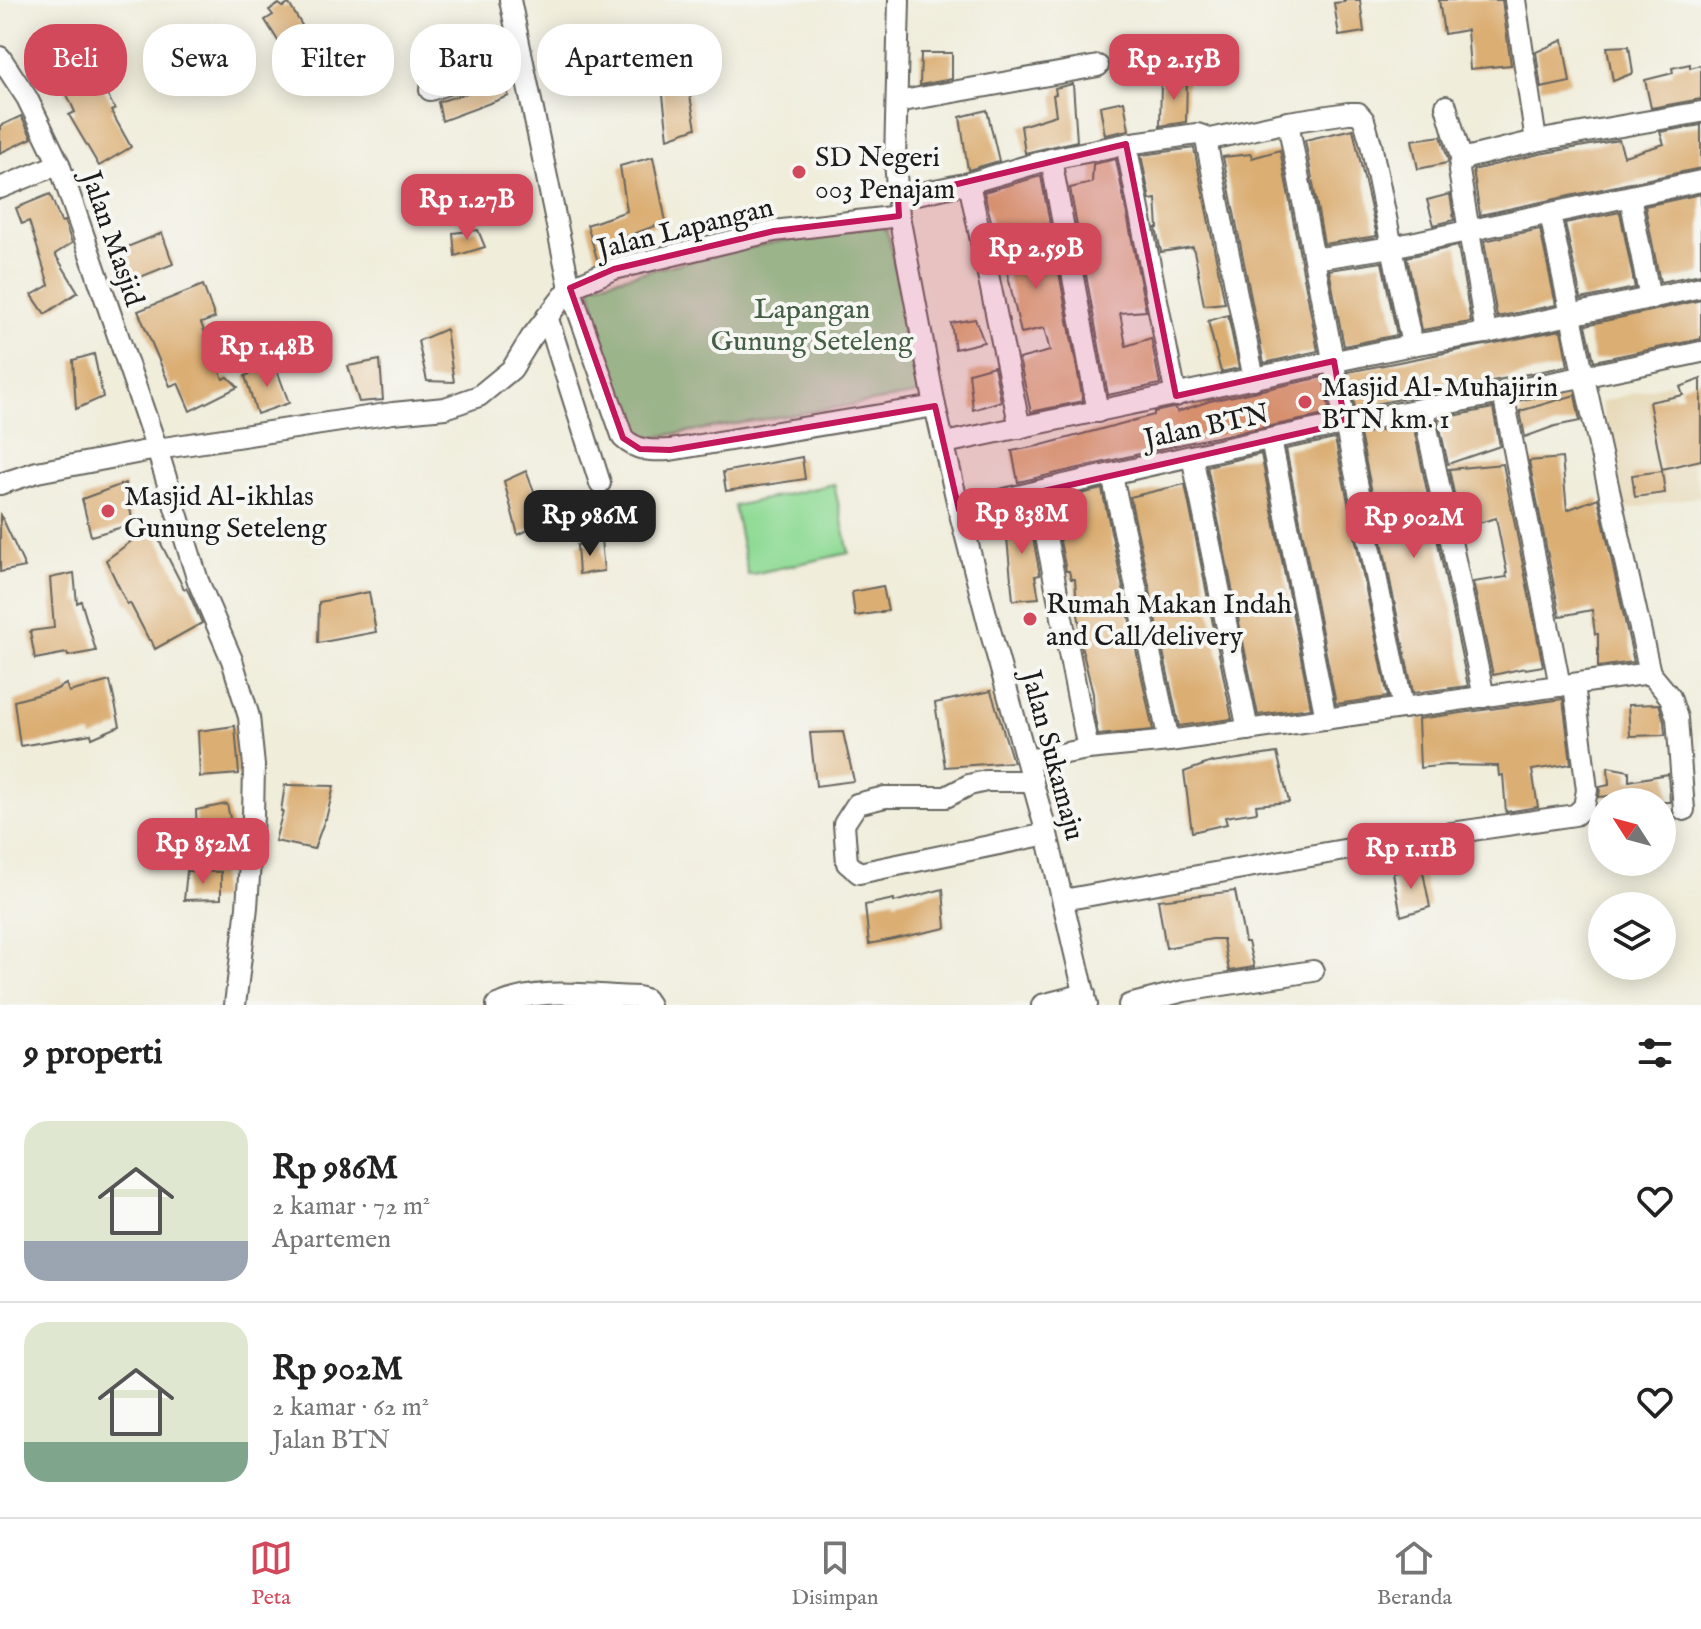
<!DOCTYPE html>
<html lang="id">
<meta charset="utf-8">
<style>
:root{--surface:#fff;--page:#f2f2f2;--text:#222;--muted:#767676;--line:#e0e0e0;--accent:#d1495b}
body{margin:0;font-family:"IM FELL English",serif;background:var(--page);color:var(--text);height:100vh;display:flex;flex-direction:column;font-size:30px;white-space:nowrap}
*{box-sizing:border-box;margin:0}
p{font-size:26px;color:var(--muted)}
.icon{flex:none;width:44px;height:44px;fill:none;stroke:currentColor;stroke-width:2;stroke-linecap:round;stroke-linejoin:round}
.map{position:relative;height:1005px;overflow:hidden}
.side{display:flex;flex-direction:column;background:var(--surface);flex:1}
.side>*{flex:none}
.guide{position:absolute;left:24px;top:24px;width:800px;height:72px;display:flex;gap:16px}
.needle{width:52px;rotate:306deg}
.tools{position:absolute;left:1588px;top:788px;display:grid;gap:16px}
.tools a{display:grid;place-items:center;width:88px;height:88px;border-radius:50%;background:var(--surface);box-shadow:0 4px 20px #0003;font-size:40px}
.price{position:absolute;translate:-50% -68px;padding:0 18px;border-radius:16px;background:var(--accent);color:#fff;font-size:26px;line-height:52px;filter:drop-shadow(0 2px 4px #0008)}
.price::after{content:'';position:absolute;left:50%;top:48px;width:24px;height:18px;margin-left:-12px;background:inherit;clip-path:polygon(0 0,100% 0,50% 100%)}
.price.selected{background:#222;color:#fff}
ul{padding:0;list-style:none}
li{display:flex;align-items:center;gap:24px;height:200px;padding:0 24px}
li+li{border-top:2px solid var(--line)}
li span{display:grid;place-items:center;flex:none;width:224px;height:160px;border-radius:24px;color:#555}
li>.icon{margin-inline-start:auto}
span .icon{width:96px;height:96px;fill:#fffc;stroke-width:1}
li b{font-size:34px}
h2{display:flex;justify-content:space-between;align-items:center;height:96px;padding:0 24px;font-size:34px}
.tag{padding:0 28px;border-radius:32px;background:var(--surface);box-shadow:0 4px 20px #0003;font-size:28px;line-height:72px}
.tag.selected{background:var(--accent);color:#fff}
.menu{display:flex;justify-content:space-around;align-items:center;height:112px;border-top:2px solid var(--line);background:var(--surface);font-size:22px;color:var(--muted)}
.menu a{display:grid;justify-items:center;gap:4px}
.menu .selected{color:var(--accent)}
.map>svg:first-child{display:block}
.built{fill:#e7daba}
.green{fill:#92db97;stroke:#577c5a;stroke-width:2}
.building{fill:#dbae73}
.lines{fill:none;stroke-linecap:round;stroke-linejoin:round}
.minor-casing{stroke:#66655f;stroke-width:24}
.minor{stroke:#fff;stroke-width:20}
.marked{fill:#c2185b;fill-opacity:0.2;stroke:#c2185b;stroke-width:6;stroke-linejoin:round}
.poi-dot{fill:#d1495b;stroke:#f6f6f2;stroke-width:3}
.labels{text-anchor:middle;stroke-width:8;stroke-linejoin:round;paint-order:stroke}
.poi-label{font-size:28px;fill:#1c1c1c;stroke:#f6f6f2;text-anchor:start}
.street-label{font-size:28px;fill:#1c1c1c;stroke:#f6f6f2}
.park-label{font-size:28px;fill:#455f47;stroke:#f6f6f2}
</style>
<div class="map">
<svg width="1701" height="1005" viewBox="0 0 1701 1005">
<rect width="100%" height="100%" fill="#f6f6f2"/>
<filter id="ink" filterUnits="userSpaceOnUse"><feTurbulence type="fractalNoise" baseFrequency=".0125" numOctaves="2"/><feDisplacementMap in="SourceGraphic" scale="16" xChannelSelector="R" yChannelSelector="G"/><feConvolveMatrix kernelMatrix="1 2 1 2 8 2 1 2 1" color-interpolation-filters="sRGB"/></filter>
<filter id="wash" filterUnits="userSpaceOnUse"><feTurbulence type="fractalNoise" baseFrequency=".006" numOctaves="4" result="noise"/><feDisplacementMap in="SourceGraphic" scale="32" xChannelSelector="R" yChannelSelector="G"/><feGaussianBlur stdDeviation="1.8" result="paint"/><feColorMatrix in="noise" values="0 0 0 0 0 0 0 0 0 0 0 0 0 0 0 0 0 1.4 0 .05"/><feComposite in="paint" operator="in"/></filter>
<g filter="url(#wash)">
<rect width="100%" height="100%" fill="#f0eddb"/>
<!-- built -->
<polygon class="built" points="1671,383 1701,496 1625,510 1601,402"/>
<!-- green -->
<g class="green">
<path d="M879 226 886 229 890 242 919 394 643 439 631 433 622 419 590 285C685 262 781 237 879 226Z"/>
<polygon points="834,484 849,553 748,575 734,506"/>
</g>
<g id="blocks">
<!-- building -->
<g class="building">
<polygon points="1344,0 1360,0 1364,32 1339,36 1334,3 1344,2"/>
<polygon points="1439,0 1502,0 1511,65 1470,69 1467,30 1444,34"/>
<polygon points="279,4 283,7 289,4 306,32 282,47 265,20 273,15 269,10"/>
<polygon points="74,25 89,62 105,54 116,80 102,86 115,109 111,111 131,147 99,166 69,115 75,112 52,62 45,65 35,41"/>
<polygon points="1563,40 1570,82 1541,88 1536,52"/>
<polygon points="1629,46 1633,73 1613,81 1607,47"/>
<polygon points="921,53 952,53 952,79 920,85"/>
<polygon points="1690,64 1690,68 1701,65 1701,99 1651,108 1645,80 1673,73 1672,68"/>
<polygon points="1187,77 1186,122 1160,126 1161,82"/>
<polygon points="687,80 696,128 668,138 662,87"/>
<polygon points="502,82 509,96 442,121 438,102"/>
<polygon points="1073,84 1077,141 1025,153 1021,126 1056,115 1053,95 1056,94 1055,88"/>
<polygon points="1124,101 1129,130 1105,135 1100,106"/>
<polygon points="987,110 999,161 968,170 960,117"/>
<polygon points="21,116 32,138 0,153 0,126"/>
<polygon points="1701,125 1701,168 1480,215 1473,170 1539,154 1619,140 1624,156 1664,144 1660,132"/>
<polygon points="1353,129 1377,236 1324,244 1305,140"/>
<polygon points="1441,136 1448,160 1447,163 1418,169 1412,140"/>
<polygon points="1194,148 1225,303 1204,305 1198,274 1199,274 1193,247 1161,252 1156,228 1158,228 1156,199 1150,200 1141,155"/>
<polygon points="1280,150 1318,351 1264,363 1223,157 1251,154 1252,158"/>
<polygon points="653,157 666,222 619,239 624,253 598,262 587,225 627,211 620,166"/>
<polygon points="1116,159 1146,311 1120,313 1126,346 1151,338 1160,384 1108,395 1070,188 1092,183 1093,164"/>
<polygon points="1041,176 1083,401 1031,412 1019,359 1050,351 1044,328 1021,333 1003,254 991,221 984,192"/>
<polygon points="50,194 61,222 64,221 72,243 55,254 78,292 45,314 32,295 49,285 29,221 22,224 16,208"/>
<polygon points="1450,194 1454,220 1434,225 1427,200"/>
<polygon points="1701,194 1701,274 1660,282 1645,206"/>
<polygon points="1620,212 1635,288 1581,299 1565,223"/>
<polygon points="1540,229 1556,305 1497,317 1484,241"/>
<polygon points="478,230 485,247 455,256 453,233"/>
<polygon points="162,233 173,264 128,282 117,251"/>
<polygon points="1458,246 1471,322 1422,330 1407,257"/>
<polygon points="1382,262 1397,335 1344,346 1329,270"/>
<polygon points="203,285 215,318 201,323 223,379 228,377 238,387 190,411 178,383 170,386 138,311"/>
<polygon points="1701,300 1701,339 1594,361 1586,325"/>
<polygon points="1228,315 1239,368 1221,372 1208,321"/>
<polygon points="975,319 984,342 955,349 951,323"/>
<polygon points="446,329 454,382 427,381 418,341"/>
<polygon points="1561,330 1568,366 1355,408 1348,372"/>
<polygon points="94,354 103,397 76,409 73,360"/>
<polygon points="380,360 383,400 359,402 348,366"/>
<polygon points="274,362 289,403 257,414 245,376"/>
<polygon points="994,366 1001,401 973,410 969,373"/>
<polygon points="1323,377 1330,414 1196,441 1018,482 1012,451 1038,446 1154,415 1154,412 1173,408 1176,409 1177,412 1210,401"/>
<polygon points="1701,379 1701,460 1662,469 1649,402 1683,395 1680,387"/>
<polygon points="1575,395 1580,421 1555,426 1525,437 1520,411"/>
<polygon points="1493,408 1500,446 1448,464 1438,419"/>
<polygon points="1413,424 1468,686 1413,693 1360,434"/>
<polygon points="1335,439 1388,697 1336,704 1286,449"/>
<polygon points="1261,454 1311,708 1258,715 1207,466"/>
<polygon points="802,457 805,479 726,491 723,472"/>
<polygon points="1562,458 1567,510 1598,498 1634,662 1598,667 1598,634 1595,634 1592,610 1560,616 1529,461"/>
<polygon points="1503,464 1543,666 1525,669 1525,668 1493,675 1473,582 1507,577 1506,573 1507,573 1496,518 1461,528 1449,469"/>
<polygon points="526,471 546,521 518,535 504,481"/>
<polygon points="1662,471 1665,493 1635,497 1632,475"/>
<polygon points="125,483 133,524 91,536 82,499"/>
<polygon points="1185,484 1232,719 1179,726 1130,497"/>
<polygon points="1102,489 1153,730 1098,735 1094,713 1093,694 1079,637 1082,637 1077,609 1075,579 1071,579 1069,571 1066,571 1052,501"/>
<polygon points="1028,511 1040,575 1035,576 1039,598 1013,600 1007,538 1008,537 1003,513"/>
<polygon points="0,513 25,567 0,572"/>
<polygon points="152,526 184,589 186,588 189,593 202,623 155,649 151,640 149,640 130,603 127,604 106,560"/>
<polygon points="601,540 604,571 579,574 577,545"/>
<polygon points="74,573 77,603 81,601 96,651 68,656 67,653 35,659 30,631 54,628 50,578"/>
<polygon points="883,586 888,611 855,616 852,592"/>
<polygon points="369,592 376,632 318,643 319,602"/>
<polygon points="110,681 120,726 92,738 91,734 20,746 14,701 55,690 66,684 69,692"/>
<polygon points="991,691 1013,762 945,767 935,703"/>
<polygon points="1563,699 1571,764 1532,770 1538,807 1506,812 1503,775 1499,776 1498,766 1446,765 1420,768 1418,719"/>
<polygon points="1659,704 1664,721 1665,735 1630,736 1628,705"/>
<polygon points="235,726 239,774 200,777 198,731"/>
<polygon points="843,732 854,781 816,786 810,733"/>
<polygon points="1277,753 1289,802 1256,805 1257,812 1225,817 1227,824 1192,832 1184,772 1212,762 1213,763"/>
<polygon points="1608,767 1629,771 1629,781 1668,774 1670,802 1633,802 1632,794 1599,797 1600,787 1609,785"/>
<polygon points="285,785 334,786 326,819 325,819 314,849 275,841 283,811 281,811"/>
<polygon points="227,804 232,828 197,833 196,810"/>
<polygon points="1422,867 1430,907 1401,916 1393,873"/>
<polygon points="187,871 221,872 221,899 184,900"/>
<polygon points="943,889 946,928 869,944 865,905 894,899 894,902"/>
<polygon points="1235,891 1245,942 1248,942 1254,967 1229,971 1223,939 1212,939 1166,948 1158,900"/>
</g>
</g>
</g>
<g filter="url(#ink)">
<use href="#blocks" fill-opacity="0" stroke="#66655f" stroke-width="2"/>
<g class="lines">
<defs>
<g id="minor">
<path d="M510 0 570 288 623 438C637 451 651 451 670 450L935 406"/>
<polyline points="899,0 895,160 899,216 935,406 959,510 990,630 1047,834 1087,1005"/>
<polyline points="0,57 27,98 59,164 157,449 198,581 232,660 249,717 254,766 253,816 247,907 235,1005"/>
<polyline points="430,90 521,58"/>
<polyline points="897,102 1098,66"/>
<polyline points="1446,106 1462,161"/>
<polyline points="1206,140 1254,379"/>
<polyline points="1536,141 1701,112"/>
<polyline points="1126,144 1176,396"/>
<polyline points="1051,159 1098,412"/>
<polyline points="969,183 1020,428"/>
<polyline points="0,188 59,164"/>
<polyline points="1630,197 1650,299"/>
<polyline points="898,198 969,183 1051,159 1126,144 1197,134 1203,136 1206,140 1288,122"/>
<polyline points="1314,259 1392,247 1371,144 1364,120 1358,113 1348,113 1288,122 1345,423 1403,708"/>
<polyline points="547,316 600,483"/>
<polyline points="1486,333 1459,171 1460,165 1466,158 1536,141 1515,0"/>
<polyline points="1412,345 1486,333 1701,287"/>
<polyline points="1503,393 1560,686"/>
<polyline points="1423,409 1484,697"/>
<polyline points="1271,439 1326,719"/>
<polyline points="945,443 1412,345 1392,247 1701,181"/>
<polyline points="1192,456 1248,730"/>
<polyline points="1112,475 1169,741"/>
<polyline points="0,484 37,472 157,449 393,413 445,408 479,396 512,369 531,338 570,288 614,269 774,231 899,216"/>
<polyline points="1037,491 1088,749"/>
<path d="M959 510C1087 479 1215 449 1344 424 1463 400 1582 378 1701 352"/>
<polyline points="1650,673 1670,697 1677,718 1684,810"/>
<polyline points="1027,760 1088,749 1169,741 1650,673 1584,378 1550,214"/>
<polyline points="1033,781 986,781 969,785 946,797 885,797 857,804 844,824 847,863 859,873 1047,834"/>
<polyline points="1063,900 1383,843 1575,815 1584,807 1587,790 1574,684"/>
<path d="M497 1005C541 986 591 996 638 997L645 999 649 1005"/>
<polyline points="1042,1005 1085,994"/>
<polyline points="1129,1005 1184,991 1313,971"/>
</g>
</defs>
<!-- minor casing -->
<use href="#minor" class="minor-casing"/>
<!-- minor -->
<use href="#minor" class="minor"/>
</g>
</g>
<!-- marked area -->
<path class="marked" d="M1126 144 1176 396 1334 361 1345 423 959 510 935 406 670 450 640 449 623 438 570 288 614 269 774 231 899 216 898 198Z"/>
<!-- markers -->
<g class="poi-dot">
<circle cx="799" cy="172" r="8"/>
<circle cx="1305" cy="402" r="8"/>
<circle cx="108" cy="511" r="8"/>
<circle cx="1030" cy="619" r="8"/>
</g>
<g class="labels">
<!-- poi labels -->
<g class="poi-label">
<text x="815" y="166">SD Negeri<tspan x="815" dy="32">003 Penajam</tspan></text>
<text x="1321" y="396">Masjid Al-Muhajirin<tspan x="1321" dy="32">BTN km. 1</tspan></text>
<text x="124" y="505">Masjid Al-ikhlas<tspan x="124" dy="32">Gunung Seteleng</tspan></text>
<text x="1046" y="613">Rumah Makan Indah<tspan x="1046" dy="32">and Call/delivery</tspan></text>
</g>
<!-- street labels -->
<g class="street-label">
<text transform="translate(685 227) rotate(-14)" y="10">Jalan Lapangan</text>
<text transform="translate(114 238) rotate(71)" y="10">Jalan Masjid</text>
<text transform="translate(1206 425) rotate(-12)" y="10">Jalan BTN</text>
<text transform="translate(1054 755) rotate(75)" y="10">Jalan Sukamaju</text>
</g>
<!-- park labels -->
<g class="park-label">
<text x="812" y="318">Lapangan<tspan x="812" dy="32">Gunung Seteleng</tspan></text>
</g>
</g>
</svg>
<div class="tools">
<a><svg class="needle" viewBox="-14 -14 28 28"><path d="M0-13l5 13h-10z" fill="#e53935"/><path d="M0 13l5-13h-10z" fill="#767676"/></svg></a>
<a><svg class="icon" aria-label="layers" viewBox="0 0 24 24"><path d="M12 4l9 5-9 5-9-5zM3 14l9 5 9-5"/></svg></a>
</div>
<b class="price" style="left:1174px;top:102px">Rp 2.15B</b>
<b class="price" style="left:467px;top:242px">Rp 1.27B</b>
<b class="price" style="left:1036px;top:291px">Rp 2.59B</b>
<b class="price" style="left:267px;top:389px">Rp 1.48B</b>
<b class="price" style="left:1022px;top:556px">Rp 838M</b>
<b class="price selected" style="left:590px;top:558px">Rp 986M</b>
<b class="price" style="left:1414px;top:560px">Rp 902M</b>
<b class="price" style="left:203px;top:886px">Rp 852M</b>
<b class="price" style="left:1411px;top:891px">Rp 1.11B</b>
<div class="guide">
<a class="tag selected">Beli</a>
<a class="tag">Sewa</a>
<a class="tag">Filter</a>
<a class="tag">Baru</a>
<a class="tag">Apartemen</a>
</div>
</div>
<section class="side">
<h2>9 properti<svg class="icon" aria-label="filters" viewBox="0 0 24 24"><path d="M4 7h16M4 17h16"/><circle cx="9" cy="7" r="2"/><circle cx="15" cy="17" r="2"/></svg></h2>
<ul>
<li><span style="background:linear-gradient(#dfe7d0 75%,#9aa5b1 0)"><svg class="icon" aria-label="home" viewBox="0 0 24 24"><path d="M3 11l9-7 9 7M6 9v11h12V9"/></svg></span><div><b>Rp 986M</b><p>2 kamar · 72 m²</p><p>Apartemen</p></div><svg class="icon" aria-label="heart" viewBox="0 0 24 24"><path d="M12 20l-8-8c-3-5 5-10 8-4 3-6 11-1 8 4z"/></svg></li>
<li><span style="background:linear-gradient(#dfe7d0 75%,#7fa58c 0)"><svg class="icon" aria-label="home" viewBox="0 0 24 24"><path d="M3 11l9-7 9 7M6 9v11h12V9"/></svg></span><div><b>Rp 902M</b><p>2 kamar · 62 m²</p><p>Jalan BTN</p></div><svg class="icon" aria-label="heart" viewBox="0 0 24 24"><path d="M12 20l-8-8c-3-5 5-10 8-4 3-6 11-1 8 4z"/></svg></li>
</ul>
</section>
<nav class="menu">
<a class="selected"><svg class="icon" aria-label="map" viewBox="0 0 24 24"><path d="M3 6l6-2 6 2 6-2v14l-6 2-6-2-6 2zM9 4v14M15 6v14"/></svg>Peta</a>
<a><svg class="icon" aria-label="saved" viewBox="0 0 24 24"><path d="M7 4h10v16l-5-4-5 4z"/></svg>Disimpan</a>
<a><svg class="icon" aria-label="home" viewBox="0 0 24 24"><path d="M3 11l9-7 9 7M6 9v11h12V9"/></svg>Beranda</a>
</nav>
